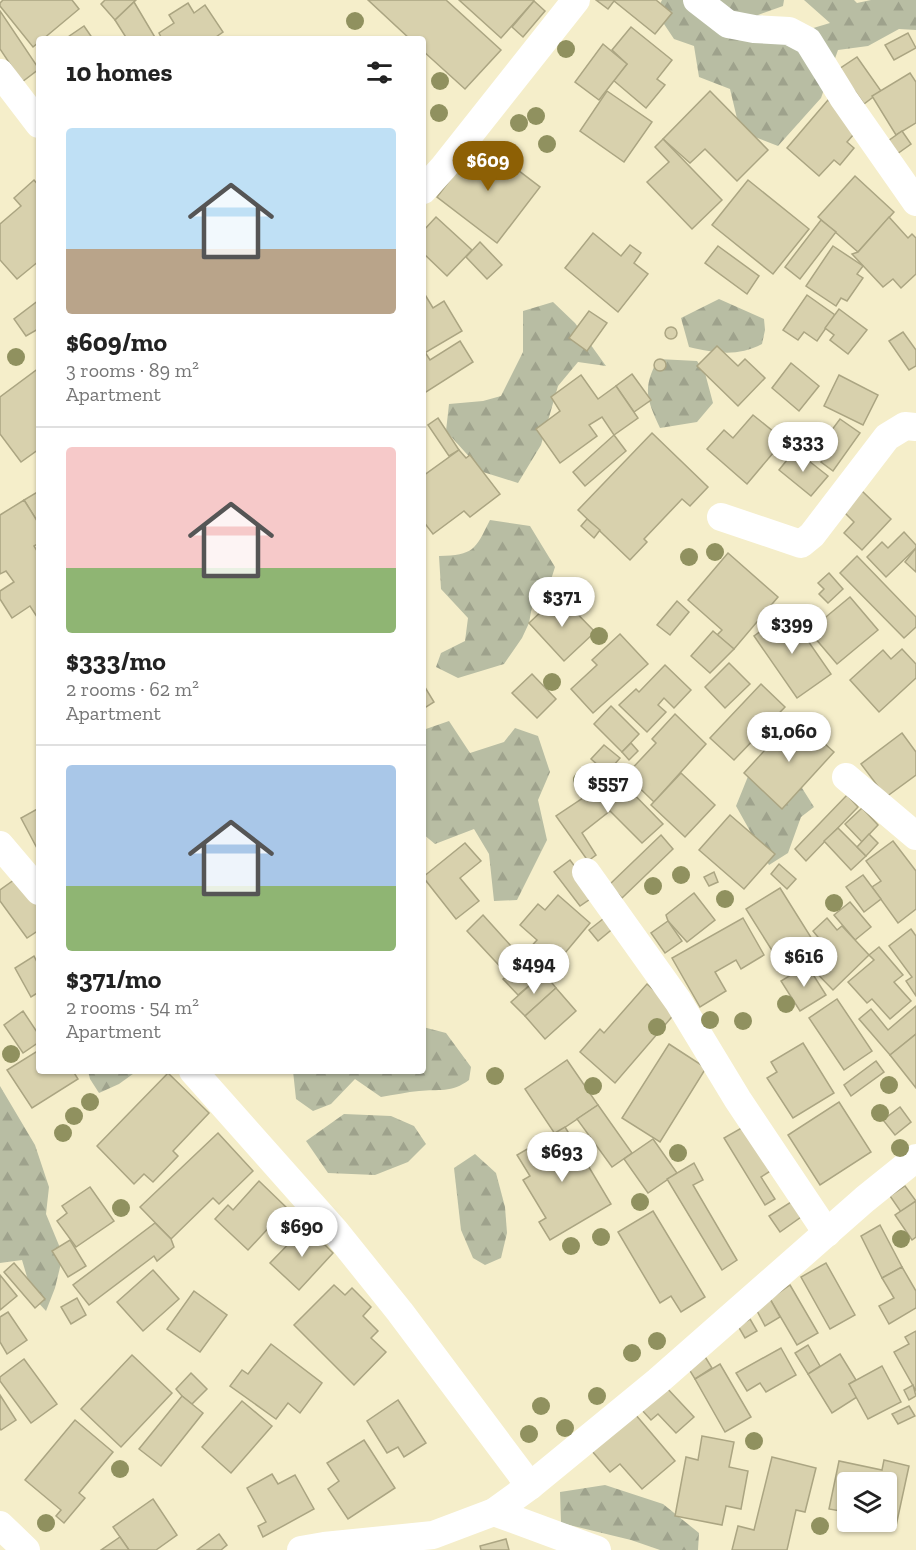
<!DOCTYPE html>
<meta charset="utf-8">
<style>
:root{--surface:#fff;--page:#f6f6f6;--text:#222;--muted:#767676;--line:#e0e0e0;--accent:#8d6005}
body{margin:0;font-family:"Zilla Slab",serif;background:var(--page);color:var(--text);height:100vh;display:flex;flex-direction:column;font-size:22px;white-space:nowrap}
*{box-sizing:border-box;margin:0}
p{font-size:20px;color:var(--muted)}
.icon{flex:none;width:33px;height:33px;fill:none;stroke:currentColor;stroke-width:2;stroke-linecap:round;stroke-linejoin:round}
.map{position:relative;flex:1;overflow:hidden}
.details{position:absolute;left:36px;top:36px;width:390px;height:1038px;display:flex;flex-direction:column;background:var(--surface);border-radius:6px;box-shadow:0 2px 4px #0004}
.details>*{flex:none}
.buttons{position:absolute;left:837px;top:1472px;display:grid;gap:12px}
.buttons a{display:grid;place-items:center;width:60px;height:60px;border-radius:6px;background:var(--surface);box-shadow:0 2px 4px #0004;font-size:30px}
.price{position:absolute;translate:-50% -51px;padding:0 14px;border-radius:21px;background:#fff;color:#222;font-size:20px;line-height:39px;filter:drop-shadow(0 2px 3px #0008)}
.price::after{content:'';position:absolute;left:50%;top:36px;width:18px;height:14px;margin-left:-9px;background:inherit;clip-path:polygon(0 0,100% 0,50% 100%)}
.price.active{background:var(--accent);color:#fff}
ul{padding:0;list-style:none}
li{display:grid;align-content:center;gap:12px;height:318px;padding:0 30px}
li+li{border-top:2px solid var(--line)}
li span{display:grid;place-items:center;height:186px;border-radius:6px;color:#555}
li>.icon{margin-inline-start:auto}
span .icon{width:108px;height:108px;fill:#fffc;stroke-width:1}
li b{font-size:26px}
h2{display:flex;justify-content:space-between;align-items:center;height:72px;padding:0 30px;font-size:26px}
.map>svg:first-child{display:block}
.forest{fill:url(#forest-firs)}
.building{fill:#d8d1ad;stroke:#aba582;stroke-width:1.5;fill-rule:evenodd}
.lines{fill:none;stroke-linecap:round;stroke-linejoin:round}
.street{stroke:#fff;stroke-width:28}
.tree{fill:#90915f}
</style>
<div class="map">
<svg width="916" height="1550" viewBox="0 0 916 1550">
<defs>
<pattern id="forest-firs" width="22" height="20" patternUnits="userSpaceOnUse" patternTransform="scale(1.5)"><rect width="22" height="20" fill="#b8bda3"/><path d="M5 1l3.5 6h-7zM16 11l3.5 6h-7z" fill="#9ea28c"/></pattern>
</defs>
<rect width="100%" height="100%" fill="#f5eeca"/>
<!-- forest -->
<g class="forest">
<polygon points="662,0 784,0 783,6 758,15 810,29 830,23 804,0 854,0 857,3 871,0 916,0 916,30 899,29 868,46 838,50 821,98 778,146 740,131 730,89 699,77 694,46 674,39 656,12"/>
<path d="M719 299 764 319 765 330 762 344C737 357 716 353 689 347L681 318Z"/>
<polygon points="553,302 575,323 606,366 578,362 558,386 541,445 518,483 483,472 446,431 449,404 483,401 501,396 523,352 523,311"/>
<path d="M658 359 697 361 705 373 713 403 697 422 660 428C647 399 642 389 658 359Z"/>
<path d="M490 520 530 526 555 567 549 586 533 601 529 623 522 638 504 664 458 678 436 667 441 653 465 641 468 618 441 589 439 556C474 555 475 550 490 520Z"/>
<polygon points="449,721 470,753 504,742 515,728 538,736 550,772 538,800 547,840 517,900 494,901 489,854 474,829 435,844 423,834 423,730"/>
<polygon points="751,769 802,788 814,807 801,817 788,853 769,865 736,806"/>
<path d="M423 1027 446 1033 471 1067 469 1080C452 1093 438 1089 419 1091 407 1092 394 1095 381 1097L355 1079 331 1104 313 1111 296 1099 293 1071H423Z"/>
<polygon points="88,1071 137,1071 119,1084 99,1093 90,1079"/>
<polygon points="0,1086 35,1145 49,1187 46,1214 63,1255 55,1288 46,1311 33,1297 22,1260 0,1263"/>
<polygon points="344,1114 391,1116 414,1126 426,1144 408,1162 375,1175 328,1173 306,1141"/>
<polygon points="475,1154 496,1173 505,1207 507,1233 501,1258 485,1265 473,1258 461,1230 454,1168"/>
<polygon points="605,1485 663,1504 699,1533 698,1550 660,1550 631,1540 561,1523 560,1492"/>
</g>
<!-- building -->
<g class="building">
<polygon points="3,0 72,0 79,9 43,39 39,39 39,42 33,47 0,6 0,3"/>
<polygon points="105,0 136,0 115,20 101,4"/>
<polygon points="368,0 446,0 501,50 465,89 423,51 423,39 410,39"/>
<polygon points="459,0 533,0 534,1 501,38"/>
<polygon points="596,0 656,0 672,13 655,34 614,1 608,9"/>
<polygon points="534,1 545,11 523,37 512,27"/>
<polygon points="134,2 156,39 127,39 115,20"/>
<polygon points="188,3 194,13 205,5 223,32 213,39 162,39 159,33 174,23 169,15"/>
<polygon points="0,11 39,69 22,82 0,49"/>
<polygon points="84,26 93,39 65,39"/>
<polygon points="631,27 672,60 657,79 665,85 646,108 613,80 627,64 612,50"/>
<polygon points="908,33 916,48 894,60 885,45"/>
<polygon points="603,44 627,64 599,100 575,82"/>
<polygon points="857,57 881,91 864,104 839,69"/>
<polygon points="910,73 916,82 916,123 896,135 872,96"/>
<polygon points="607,91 652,122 624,162 580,131"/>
<polygon points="710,91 768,150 737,181 705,149 690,163 663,139"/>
<polygon points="828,100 860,127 847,142 854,148 840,165 834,160 819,176 787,148"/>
<polygon points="902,131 911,144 897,154 888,141"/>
<polygon points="663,139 722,200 692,229 647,182 669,162 655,147"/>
<polygon points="480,141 540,187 497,243 437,197"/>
<polygon points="855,176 894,212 858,252 818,217"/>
<polygon points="34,180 39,186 39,261 17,279 0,260 0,224 21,206 14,198"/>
<polygon points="748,180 809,229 773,274 712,225"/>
<polygon points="436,217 472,250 447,276 423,253 423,231"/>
<polygon points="889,217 908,238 912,234 916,238 916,274 901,288 893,279 883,287 852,254 858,252"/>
<polygon points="821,220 836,232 800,279 785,267"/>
<polygon points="593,233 621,256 630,245 641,253 634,263 648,274 618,312 565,268"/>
<polygon points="480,242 502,265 487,279 466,257"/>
<polygon points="718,246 759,276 747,294 705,263"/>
<polygon points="833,246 863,266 857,274 863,278 847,301 841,298 836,306 806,286"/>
<polygon points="424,293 433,308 444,301 462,331 423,354"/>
<polygon points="807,295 835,315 817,341 804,332 798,340 783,330"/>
<polygon points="39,300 39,331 38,329 26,336 14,319"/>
<polygon points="839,309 867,330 848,354 830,340 834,335 825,328"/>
<polygon points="589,311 607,323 587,351 569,338"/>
<circle cx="671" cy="333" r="6"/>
<polygon points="903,332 916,350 916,366 909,370 889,341"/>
<polygon points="460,341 473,362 423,394 423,354 425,352 430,360"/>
<polygon points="717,346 738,366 745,359 765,378 738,406 697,366"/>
<circle cx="660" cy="365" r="6"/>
<polygon points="791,363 819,386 799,411 772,388"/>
<polygon points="39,368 39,449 21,462 0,434 0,397"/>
<polygon points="632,374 651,400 634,412 616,386"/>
<polygon points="581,375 598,399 616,386 638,418 614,435 602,417 589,425 597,436 560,463 536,429 560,411 551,397"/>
<polygon points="839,375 878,395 863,425 824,406"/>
<polygon points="753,415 784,440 747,484 707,449 724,430 733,438"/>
<polygon points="438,418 459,450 449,456 428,425"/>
<polygon points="840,419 860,433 833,471 821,462 830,449 822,443"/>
<polygon points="652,433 708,487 690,506 682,499 644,539 647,542 630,560 578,510"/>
<polygon points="614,435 626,451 585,486 573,472"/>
<polygon points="459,450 466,458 470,455 500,494 470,517 464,511 433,534 423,521 423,476"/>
<polygon points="795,450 828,476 811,496 779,470"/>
<polygon points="39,491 39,524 24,500"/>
<polygon points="862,491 891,519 862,550 844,533 854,522 843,511"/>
<polygon points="24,500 39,524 39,543 34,546 39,554 39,620 30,606 12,618 0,599 0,591 14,582 6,571 0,574 0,515"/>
<polygon points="587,519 600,530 594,538 581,526"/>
<polygon points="904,532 916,545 916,548 886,577 867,557 882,542 888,548"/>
<polygon points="916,548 916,572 905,562"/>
<polygon points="728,553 778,597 734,649 717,635 722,630 688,600"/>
<polygon points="857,556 916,617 916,627 904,638 840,573"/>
<polygon points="829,573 843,589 828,603 819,594 824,589 818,583"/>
<polygon points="559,595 595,632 564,661 529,623"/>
<polygon points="850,597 878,630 837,664 809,631"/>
<polygon points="677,601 689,612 670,635 657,625"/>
<polygon points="788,612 831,674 797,698 754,636"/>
<polygon points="713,631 734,649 710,673 691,656"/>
<polygon points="620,634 648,664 593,713 571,689 597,665 592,660"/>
<polygon points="902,649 916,664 916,678 879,712 850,680 883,650 891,659"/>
<polygon points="729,663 750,684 725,708 705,687"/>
<polygon points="665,665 691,690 674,708 664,698 658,705 666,712 647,732 619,705 636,689 639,692"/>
<polygon points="532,674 556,699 537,718 512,693"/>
<polygon points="423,684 434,702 423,709"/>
<polygon points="761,684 785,707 734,760 710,738"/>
<polygon points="611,706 639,734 622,752 594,724"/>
<polygon points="675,714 706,744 654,802 626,775 656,743 652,739"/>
<polygon points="795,717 834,752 782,809 744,773"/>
<polygon points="902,733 916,752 916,775 886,797 861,764"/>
<polygon points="631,743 638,751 629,760 622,752"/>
<polygon points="604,745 620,758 607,773 591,759"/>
<polygon points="681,773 715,805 685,837 651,805"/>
<polygon points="616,776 663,824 642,843 610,811 582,833 596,855 588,861 556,816"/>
<polygon points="847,795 858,807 806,861 795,849"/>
<polygon points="39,808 39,852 21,818"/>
<polygon points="862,808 878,825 862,842 845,824"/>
<polygon points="730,815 775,854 744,889 699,850"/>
<polygon points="838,828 866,856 851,870 824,841"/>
<polygon points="869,834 878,843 866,856 857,847"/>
<polygon points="661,835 673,849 622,898 609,885"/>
<polygon points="893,841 916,871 916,909 898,923 872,887 881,881 866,861"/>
<polygon points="465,843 481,861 460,878 479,901 456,919 423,877"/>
<polygon points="570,860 596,895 580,906 554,872"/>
<polygon points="779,864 796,879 787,889 771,874"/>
<polygon points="714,872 718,882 709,886 704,877"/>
<polygon points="863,875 881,899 864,912 846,887"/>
<polygon points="18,877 39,907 39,930 27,938 0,901 0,890"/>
<polygon points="780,888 812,939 778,960 746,909"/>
<polygon points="694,893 715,920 687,942 668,921 666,915"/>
<polygon points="558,895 590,923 550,971 527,951 537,940 520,925 538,904 545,910"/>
<polygon points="850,902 871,927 855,940 834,915"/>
<polygon points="483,915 539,977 518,995 503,979 508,975 467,931"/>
<polygon points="608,915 616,926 598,941 589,930"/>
<polygon points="743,918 764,955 741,969 736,960 715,972 726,991 700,1007 672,958"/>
<polygon points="827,918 837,930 842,926 869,955 833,990 803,959 822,942 813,931"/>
<polygon points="668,921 682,941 665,953 651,933"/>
<polygon points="911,929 916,936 916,996 906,981 912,977 889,946"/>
<polygon points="879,947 903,975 894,982 911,1001 890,1019 872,999 867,1003 848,982 874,960 869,955"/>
<polygon points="34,956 39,966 39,992 31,997 15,968"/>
<polygon points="807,965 826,995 800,1011 781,981"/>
<polygon points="544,973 556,988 525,1016 511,1002"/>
<polygon points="647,984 677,1011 615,1083 580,1052 600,1029 604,1033"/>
<polygon points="556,988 576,1011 545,1039 525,1016"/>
<polygon points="837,999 872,1051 844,1070 809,1018"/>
<polygon points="916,1006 916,1034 890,1055 859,1019 871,1009 888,1030"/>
<polygon points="23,1011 39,1035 39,1042 23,1053 4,1025"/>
<polygon points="916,1034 916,1088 890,1055"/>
<polygon points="803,1043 834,1093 793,1118 767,1078 777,1072 771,1062"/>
<polygon points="669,1044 706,1068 660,1142 622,1118"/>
<polygon points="39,1050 39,1071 73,1071 78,1079 32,1108 7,1070"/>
<polygon points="567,1060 598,1105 555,1134 525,1089"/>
<polygon points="876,1061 884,1072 851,1096 844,1085"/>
<polygon points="168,1073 209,1113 173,1151 178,1156 153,1182 144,1174 134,1184 97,1146"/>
<polygon points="839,1102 871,1152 820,1185 788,1135"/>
<polygon points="598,1105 632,1153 612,1167 577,1119"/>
<polygon points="900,1107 911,1122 895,1135 883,1120"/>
<polygon points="745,1126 772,1170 761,1177 775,1199 765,1205 724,1138"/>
<polygon points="565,1127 611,1204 550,1240 539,1222 546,1218 523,1180 530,1176 517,1155"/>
<polygon points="218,1133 253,1171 219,1204 213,1198 171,1239 140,1207"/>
<polygon points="653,1139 677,1173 648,1193 624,1159"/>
<polygon points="694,1163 703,1180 693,1185 737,1260 722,1270 667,1179"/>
<polygon points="259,1181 287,1208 248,1250 215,1219 228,1205 233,1210"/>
<polygon points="905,1186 916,1201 901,1212 890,1196"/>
<polygon points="90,1187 114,1221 76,1247 57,1221 67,1213 62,1206"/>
<polygon points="916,1201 916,1237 912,1240 895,1215"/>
<polygon points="791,1202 801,1217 780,1232 769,1216"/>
<polygon points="653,1211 705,1297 681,1312 671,1296 660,1303 618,1232"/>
<polygon points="155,1223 171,1239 174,1247 157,1261 154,1256 89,1305 73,1285"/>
<polygon points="880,1225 902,1267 882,1278 861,1236"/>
<polygon points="306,1226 333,1253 299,1290 270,1263"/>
<polygon points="70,1240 86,1266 68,1277 52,1251"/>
<polygon points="14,1263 45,1299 35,1308 4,1272"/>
<polygon points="826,1263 855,1315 830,1329 801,1277"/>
<polygon points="902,1267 916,1291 916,1308 889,1324 879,1306 894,1298 882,1278"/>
<polygon points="153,1270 179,1299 143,1331 117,1302"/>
<polygon points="0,1275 17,1296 0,1310"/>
<polygon points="334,1285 345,1295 352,1288 371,1307 363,1316 378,1331 371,1338 386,1352 354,1385 294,1325"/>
<polygon points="790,1285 818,1333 797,1345 770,1299"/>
<polygon points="194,1291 227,1315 200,1352 167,1329"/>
<polygon points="77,1298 86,1315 71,1324 61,1307"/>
<polygon points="770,1299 780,1317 765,1326 755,1307"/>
<polygon points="8,1312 27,1340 7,1354 0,1342 0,1317"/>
<polygon points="750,1319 757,1331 745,1338 738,1326"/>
<polygon points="916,1331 916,1391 894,1352 909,1344 905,1337"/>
<polygon points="271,1344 322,1383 300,1413 288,1403 276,1419 230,1386 242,1370 248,1374"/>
<polygon points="808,1345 820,1366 808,1374 795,1353"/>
<polygon points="781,1348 796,1375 766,1392 760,1383 747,1391 736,1373"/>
<polygon points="840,1354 856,1380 849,1384 857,1397 832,1413 808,1374"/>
<polygon points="132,1355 172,1393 121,1447 81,1409"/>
<polygon points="704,1355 712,1368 695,1379 687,1366"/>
<polygon points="24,1359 57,1404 31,1423 0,1381 0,1377"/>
<polygon points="720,1364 751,1417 725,1432 695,1379"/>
<polygon points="882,1366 901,1402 868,1419 849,1384"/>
<polygon points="191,1373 207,1389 192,1404 182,1396 176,1389"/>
<polygon points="913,1385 916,1396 909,1400 904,1390"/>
<polygon points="665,1386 694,1417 676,1433 658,1414 651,1420 641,1409"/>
<polygon points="0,1395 16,1420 1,1430 0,1428"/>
<polygon points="182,1396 203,1413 161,1466 139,1449"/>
<polygon points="398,1400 426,1443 404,1457 398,1447 387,1453 367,1421"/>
<polygon points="242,1401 272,1426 231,1473 202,1447"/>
<polygon points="909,1406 915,1416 898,1424 892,1414"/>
<polygon points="635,1414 675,1461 642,1489 620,1464 610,1472 592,1451"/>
<polygon points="75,1420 113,1452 79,1493 85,1498 64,1523 56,1516 61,1510 25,1480"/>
<polygon points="702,1436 734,1442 729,1467 748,1471 741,1509 726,1506 722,1525 675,1516 686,1457 698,1460"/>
<polygon points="364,1440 395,1488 348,1519 328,1489 339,1481 327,1463"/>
<polygon points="772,1457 816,1468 805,1512 796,1510 787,1550 732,1550 738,1526 754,1530"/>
<path d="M884 1460 909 1466 896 1526 873 1521 872 1531 844 1526 846 1512 829 1509 839 1461 882 1470ZM848 1482H886V1521H848Z"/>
<polygon points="272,1474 278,1484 295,1475 314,1509 263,1537 258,1526 266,1522 247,1488"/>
<polygon points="153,1499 177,1535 156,1550 129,1550 113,1527"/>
<polygon points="219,1534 227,1545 221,1550 197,1550"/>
<polygon points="120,1537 129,1550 101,1550"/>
<polygon points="506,1539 509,1550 481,1550 480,1546"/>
</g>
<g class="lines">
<!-- street -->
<g class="street">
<polyline points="697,0 728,24 754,29 789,31 808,41 844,99 916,202"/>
<polyline points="0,73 39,124"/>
<polyline points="423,190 443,168 576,0"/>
<polyline points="721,517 801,544 812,535 887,437 905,426 916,427"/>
<polyline points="846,777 916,836"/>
<polyline points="0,845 39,891"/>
<polyline points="586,872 678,1001 738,1100 827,1233"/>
<polyline points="193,1071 335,1231 400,1312 530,1486"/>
<polyline points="494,1512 597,1550"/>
<polyline points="0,1525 26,1550"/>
<polyline points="301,1550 324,1546 433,1535 494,1512 530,1486 658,1381 865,1199 916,1158"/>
</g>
</g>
<!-- trees -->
<g class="tree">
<circle cx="355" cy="21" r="9"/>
<circle cx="566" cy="49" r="9"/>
<circle cx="440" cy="81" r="9"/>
<circle cx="439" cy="113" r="9"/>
<circle cx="536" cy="116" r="9"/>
<circle cx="519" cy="123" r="9"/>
<circle cx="547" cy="144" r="9"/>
<circle cx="16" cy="357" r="9"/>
<circle cx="715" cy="552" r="9"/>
<circle cx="689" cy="557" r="9"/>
<circle cx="599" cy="636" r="9"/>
<circle cx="552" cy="682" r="9"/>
<circle cx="763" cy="737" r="9"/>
<circle cx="582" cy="780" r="9"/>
<circle cx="681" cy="875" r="9"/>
<circle cx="653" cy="886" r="9"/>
<circle cx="725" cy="899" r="9"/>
<circle cx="834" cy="903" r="9"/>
<circle cx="784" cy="964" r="9"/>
<circle cx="786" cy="1004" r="9"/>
<circle cx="710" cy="1020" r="9"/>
<circle cx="743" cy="1021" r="9"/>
<circle cx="657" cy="1027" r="9"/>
<circle cx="11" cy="1054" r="9"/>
<circle cx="495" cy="1076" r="9"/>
<circle cx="889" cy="1085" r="9"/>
<circle cx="593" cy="1086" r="9"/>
<circle cx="90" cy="1102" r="9"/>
<circle cx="880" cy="1113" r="9"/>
<circle cx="74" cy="1116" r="9"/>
<circle cx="63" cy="1133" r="9"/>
<circle cx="900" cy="1148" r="9"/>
<circle cx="678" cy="1153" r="9"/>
<circle cx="640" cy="1202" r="9"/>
<circle cx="121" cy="1208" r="9"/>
<circle cx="601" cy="1237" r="9"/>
<circle cx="901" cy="1239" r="9"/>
<circle cx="571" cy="1246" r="9"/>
<circle cx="657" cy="1341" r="9"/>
<circle cx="632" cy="1353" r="9"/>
<circle cx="597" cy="1396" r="9"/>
<circle cx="541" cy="1406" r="9"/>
<circle cx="565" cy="1428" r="9"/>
<circle cx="529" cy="1434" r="9"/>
<circle cx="754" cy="1441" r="9"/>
<circle cx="120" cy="1469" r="9"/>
<circle cx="46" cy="1523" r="9"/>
<circle cx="820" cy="1526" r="9"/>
</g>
</svg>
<div class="buttons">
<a><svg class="icon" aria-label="layers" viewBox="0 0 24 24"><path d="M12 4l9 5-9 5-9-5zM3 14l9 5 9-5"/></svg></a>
</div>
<b class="price active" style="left:488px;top:192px">$609</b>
<b class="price" style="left:803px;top:473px">$333</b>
<b class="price" style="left:562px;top:628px">$371</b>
<b class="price" style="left:792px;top:655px">$399</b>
<b class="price" style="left:789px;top:763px">$1,060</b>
<b class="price" style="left:608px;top:814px">$557</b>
<b class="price" style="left:804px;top:988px">$616</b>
<b class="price" style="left:534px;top:995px">$494</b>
<b class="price" style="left:562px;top:1183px">$693</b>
<b class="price" style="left:302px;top:1258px">$690</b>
<section class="details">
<h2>10 homes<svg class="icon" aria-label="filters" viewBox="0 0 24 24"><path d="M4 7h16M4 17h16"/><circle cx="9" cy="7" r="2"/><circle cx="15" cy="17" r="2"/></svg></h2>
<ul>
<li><span style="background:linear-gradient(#bfe0f5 65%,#b9a48a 0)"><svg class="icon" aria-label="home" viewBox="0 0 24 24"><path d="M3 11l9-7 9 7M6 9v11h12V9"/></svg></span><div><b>$609/mo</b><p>3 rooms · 89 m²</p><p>Apartment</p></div></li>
<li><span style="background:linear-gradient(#f6c9c9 65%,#8fb573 0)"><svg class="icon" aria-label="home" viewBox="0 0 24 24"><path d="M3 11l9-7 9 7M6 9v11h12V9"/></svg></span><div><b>$333/mo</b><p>2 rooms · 62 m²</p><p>Apartment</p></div></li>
<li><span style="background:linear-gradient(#a9c7e8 65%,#8fb573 0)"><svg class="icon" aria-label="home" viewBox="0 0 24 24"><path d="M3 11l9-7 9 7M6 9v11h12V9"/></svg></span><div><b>$371/mo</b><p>2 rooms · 54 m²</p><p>Apartment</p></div></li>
</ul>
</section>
</div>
